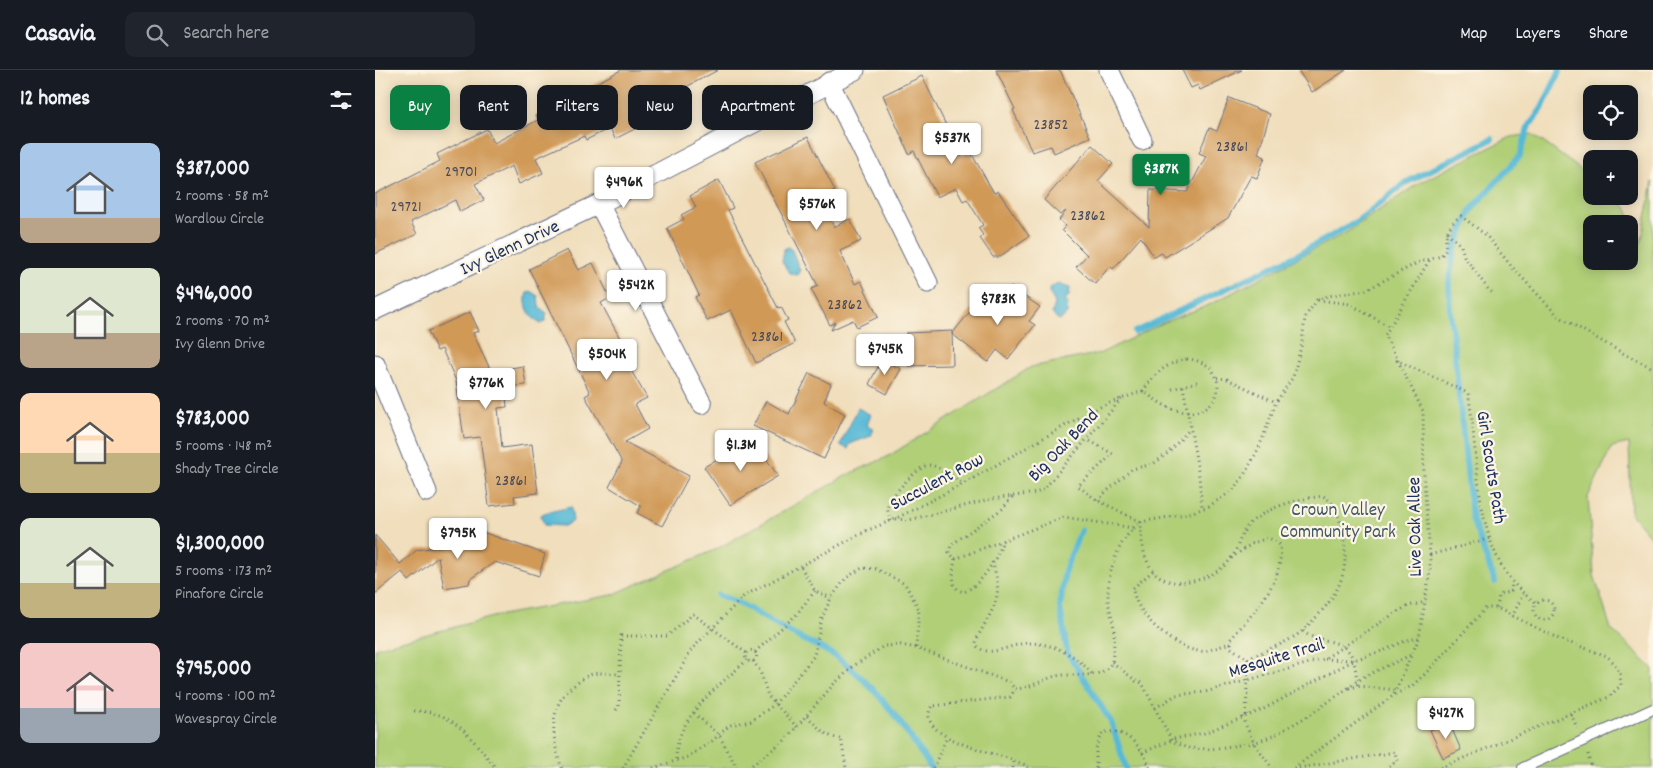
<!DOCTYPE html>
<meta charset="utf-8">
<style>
:root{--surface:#171b24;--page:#20242c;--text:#f1f3f6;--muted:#9ea1a6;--line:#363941;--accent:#0b8043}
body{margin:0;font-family:Dekko,sans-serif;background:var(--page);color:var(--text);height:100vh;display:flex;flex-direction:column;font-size:19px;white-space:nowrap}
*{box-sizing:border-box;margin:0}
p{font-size:16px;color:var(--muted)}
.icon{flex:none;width:28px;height:28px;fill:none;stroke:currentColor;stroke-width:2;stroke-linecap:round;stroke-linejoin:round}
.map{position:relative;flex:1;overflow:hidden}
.side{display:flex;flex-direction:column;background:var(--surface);width:375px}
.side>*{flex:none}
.guide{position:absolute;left:15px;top:15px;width:475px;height:45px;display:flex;gap:10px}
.controls{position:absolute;left:1208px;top:15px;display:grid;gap:10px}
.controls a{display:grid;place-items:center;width:55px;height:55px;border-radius:10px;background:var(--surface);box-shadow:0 2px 12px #0003;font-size:25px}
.price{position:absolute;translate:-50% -42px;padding:0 11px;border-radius:5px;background:#fff;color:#222;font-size:16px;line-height:32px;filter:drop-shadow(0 1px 2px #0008)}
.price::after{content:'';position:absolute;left:50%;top:30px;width:15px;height:11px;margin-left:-8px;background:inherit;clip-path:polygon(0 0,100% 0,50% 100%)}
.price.selected{background:var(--accent);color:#fff}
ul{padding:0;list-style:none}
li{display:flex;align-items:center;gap:15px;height:125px;padding:0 20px}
li span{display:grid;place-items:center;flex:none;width:140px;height:100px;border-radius:10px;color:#555}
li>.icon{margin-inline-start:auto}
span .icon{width:60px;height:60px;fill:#fffc;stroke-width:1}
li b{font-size:21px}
h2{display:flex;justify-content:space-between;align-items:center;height:60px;padding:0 20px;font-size:21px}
.chip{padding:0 18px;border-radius:10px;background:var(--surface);box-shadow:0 2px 12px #0003;font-size:18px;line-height:45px}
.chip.selected{background:var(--accent);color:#fff}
header{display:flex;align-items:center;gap:30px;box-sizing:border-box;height:70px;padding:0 25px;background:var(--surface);border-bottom:1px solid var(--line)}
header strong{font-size:24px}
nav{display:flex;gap:28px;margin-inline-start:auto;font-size:18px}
.search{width:350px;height:45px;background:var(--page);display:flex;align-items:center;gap:12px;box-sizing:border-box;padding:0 18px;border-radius:10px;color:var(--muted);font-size:19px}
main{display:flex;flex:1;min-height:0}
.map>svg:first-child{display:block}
.green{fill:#b0cf77;stroke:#667f6a;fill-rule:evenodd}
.water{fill:#56b9d5;stroke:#38749a}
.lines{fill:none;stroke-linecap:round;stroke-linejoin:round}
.stream{stroke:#56b9d5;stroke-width:6}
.building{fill:#d09957}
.service-casing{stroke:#666c7f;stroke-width:12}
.minor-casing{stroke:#666c7f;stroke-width:21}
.path{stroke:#666c7f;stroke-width:3;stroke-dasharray:1 4;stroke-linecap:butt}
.service{stroke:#fff;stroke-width:10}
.minor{stroke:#fff;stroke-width:19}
.labels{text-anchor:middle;stroke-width:4.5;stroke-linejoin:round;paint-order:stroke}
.number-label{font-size:16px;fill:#484a5c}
.street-label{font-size:19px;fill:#1b2f5e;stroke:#fcf5e5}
.park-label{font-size:19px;fill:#405764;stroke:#fcf5e5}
</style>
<header>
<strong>Casavia</strong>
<div class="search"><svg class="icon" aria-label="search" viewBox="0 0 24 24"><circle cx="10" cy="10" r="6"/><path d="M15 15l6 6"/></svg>Search here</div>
<nav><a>Map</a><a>Layers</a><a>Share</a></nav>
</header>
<main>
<section class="side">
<h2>12 homes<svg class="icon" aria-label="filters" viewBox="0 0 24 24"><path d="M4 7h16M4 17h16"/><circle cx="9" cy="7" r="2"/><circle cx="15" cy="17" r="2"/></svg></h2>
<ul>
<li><span style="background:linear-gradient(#a9c7e8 75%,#b9a48a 0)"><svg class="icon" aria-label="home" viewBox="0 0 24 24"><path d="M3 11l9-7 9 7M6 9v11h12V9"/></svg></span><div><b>$387,000</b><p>2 rooms · 58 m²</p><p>Wardlow Circle</p></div></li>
<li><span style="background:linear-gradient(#dfe7d0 65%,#b9a48a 0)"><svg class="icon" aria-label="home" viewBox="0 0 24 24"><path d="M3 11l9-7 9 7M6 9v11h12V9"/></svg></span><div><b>$496,000</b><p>2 rooms · 70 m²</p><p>Ivy Glenn Drive</p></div></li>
<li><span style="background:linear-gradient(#ffd9b3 60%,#c2b280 0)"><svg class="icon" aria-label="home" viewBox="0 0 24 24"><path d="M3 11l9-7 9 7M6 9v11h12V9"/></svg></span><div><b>$783,000</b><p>5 rooms · 148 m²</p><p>Shady Tree Circle</p></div></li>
<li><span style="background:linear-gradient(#dfe7d0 65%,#c2b280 0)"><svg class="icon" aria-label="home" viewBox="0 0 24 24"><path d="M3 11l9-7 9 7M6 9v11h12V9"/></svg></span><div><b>$1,300,000</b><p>5 rooms · 173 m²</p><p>Pinafore Circle</p></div></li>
<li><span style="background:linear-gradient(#f6c9c9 65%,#9aa5b1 0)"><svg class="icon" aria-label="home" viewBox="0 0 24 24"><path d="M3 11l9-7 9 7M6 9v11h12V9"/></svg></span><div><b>$795,000</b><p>4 rooms · 100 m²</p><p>Wavespray Circle</p></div></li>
</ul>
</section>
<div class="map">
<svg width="1278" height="698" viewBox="0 0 1278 698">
<rect width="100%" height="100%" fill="#fcf5e5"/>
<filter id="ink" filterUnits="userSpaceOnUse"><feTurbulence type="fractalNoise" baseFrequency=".02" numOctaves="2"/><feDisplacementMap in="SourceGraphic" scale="10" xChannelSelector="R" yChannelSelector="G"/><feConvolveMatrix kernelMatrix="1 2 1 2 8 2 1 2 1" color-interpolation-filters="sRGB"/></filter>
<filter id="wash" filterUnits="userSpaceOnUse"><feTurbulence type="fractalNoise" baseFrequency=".0096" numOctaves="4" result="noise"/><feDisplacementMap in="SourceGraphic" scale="20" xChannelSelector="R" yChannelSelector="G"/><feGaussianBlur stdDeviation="1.12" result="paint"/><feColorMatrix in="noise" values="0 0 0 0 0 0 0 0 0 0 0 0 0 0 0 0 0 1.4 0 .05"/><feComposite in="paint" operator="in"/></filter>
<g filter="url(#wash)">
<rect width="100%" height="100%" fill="#f0debc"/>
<!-- green -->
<path class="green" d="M1157 64 1216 107V126H1239L1251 137 1266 173 1278 112V470L1256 444 1254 373 1237 377 1213 427 1219 505 1236 559 1278 599V698H0V578L121 546 237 525 342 479 472 405 512 387 656 297 726 283 790 252 836 234 972 162 1044 113 1136 67ZM1216 154H1254V191H1216Z"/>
<!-- water -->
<g class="water">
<polygon points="413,177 417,180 425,200 422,205 414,203 407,191 409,179"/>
<polygon points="683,214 695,218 694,226 690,230 693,234 692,244 685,251 677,244 680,233 674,222 675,218"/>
<path d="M155 221 163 226 164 237 172 243 170 251 166 254C155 248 148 235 152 223Z"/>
<polygon points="483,338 496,345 492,355 499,359 496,366 475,374 473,379 465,375"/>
<polygon points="196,437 198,451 189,456 169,455 166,445 169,443"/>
</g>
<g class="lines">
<!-- stream -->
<g class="stream">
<polyline points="760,262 920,186 981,152 1032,112 1117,69"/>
<polyline points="706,460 690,500 685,537 692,582 736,652 751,698"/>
<polyline points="1120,512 1097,448 1075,241 1074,212 1079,181 1096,140 1145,86 1153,58 1167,38 1185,0"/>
<path d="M343 525C371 534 385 546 410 560 427 570 444 576 460 586 501 614 530 658 556 698"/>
</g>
</g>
<g id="blocks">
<!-- building -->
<g class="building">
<polygon points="246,0 343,0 283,32 289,44 240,69 235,58 211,70 209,66 161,88 168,103 144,114 137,96 100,114 109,130 85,142 80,130 36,152 42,164 0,184 0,124 65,91 62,84 112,59 119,73 163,50 161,45"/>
<polygon points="621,0 685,0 715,67 679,83 676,76 657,82 638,40 640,39"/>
<polygon points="807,0 867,0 825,20 823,15 816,18"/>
<polygon points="923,0 971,0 937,22"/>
<polygon points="547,6 586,86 595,81 619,123 623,121 654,166 624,187 618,187 605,168 608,165 603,158 608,155 592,129 588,131 581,118 562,127 539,81 534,84 508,25"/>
<polygon points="854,28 895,44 883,84 890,87 882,108 876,106 853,148 790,187 787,183 779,187 766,167 738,199 735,196 720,214 701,197 712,185 687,160 691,156 684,150 691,141 685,145 669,130 717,75 738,94 723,111 774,157 775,120 812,122 831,86 824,83 834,58 842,61"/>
<polygon points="433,67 460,121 445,128 459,157 475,149 486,171 465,181 480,214 486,211 503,247 482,257 478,250 456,260 460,252 455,255 436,219 443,216 380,92"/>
<polygon points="344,110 358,138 353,140 403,238 406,237 413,250 409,252 420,273 381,293 356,240 332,251 320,227 324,225 292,158 309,149 306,145 321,137 315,126"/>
<polygon points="192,180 203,200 218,193 235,228 226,233 255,287 250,290 272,328 260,334 273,359 250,372 314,406 287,456 262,443 266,436 234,417 247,392 210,326 215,323 154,199"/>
<polygon points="636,217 665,237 654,251 660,255 633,289 622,280 613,292 577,264 605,229 619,239"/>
<polygon points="95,242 104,261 98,263 116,301 148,296 151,315 130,317 132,337 123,338 127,378 157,374 163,423 139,426 140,433 114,436 105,367 89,369 81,311 67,279 62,281 53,261"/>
<polygon points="577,261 578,295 533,296 531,263"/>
<polygon points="507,289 526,299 512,324 494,314"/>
<polygon points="434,303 456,314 449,332 470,344 449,389 378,356 391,331 414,344"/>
<polygon points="377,368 403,406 355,435 329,397"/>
<polygon points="99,459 170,484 164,506 120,492 95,509 94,514 69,518 63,487 34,511 27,502 0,524 0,465 25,494 42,480 95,472"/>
<polygon points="1074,652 1086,680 1068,688 1055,660"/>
</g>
</g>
</g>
<g filter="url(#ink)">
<use href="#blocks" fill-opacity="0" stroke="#666c7f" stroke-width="1"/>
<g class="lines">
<defs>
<polyline id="service" points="1148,698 1278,639"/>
<g id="minor">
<polyline points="734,0 767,70"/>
<polyline points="454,12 553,213"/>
<polyline points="224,134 327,334"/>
<polyline points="0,240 224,134 480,0"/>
<polyline points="0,294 52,422"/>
</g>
</defs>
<!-- service casing -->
<use href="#service" class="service-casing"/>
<!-- minor casing -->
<use href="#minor" class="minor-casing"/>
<!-- path -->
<g class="path">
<polyline points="1072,162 1086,176 1089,186 1113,219 1119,224"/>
<polyline points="943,230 975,234 1015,257"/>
<path d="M812 289C859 292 850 354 801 340 789 337 778 328 768 321 779 304 791 293 812 289Z"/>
<path d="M1021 290 1093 323C1106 391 1095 492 1162 533"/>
<polyline points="842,308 852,309 901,332"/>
<polyline points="808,316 824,406 827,438"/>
<polyline points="797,319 822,312"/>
<polyline points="637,427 627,439 576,475 574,482 580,489 689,447 758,458"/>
<polyline points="722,430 757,399 778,394 793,383 815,359"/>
<polyline points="521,449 534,450 617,429 661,423 668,420 748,327"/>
<path d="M516 451C514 446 512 441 513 436 515 426 544 396 553 395 564 395 579 409 588 414"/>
<polyline points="1055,485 1116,468"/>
<path d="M856 488 878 473 893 468 899 470 905 475C910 513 877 543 856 569V578L873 589"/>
<path d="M580 489 578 503 579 514 583 520 589 522C607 514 623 488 628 470"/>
<path d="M617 492C627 521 623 531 608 557 605 563 601 568 601 575 613 590 638 573 653 573 679 573 703 586 718 605"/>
<polyline points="426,497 440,521 456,528"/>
<path d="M778 501 758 518C759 544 803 584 830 581 838 580 847 575 856 573"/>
<circle cx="1169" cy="540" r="10"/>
<polyline points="1122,538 1124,525 1136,521 1137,513"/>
<polyline points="1137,547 1148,524"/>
<path d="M928 561C940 574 970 566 978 589 981 597 981 607 983 616"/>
<circle cx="376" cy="586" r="5.5"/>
<polyline points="380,582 421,545 440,521"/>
<path d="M873 589C888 581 915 572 927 561 957 533 977 509 968 465 965 449 962 434 948 426 927 429 905 433 886 445 864 458 868 469 857 487 845 506 809 519 789 509 768 499 766 472 766 452L816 443 834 436 857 421 868 407 884 378 901 332 918 307 927 273 930 247 942 230 953 226 991 220 1042 193 1066 186 1071 179C1069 165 1074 154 1086 146L1111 165 1137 197 1183 246 1251 285 1278 298"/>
<polyline points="950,589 978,590"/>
<polyline points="378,591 385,601 393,626 422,657"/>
<polyline points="737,592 761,611 767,613 797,671 812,678 835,679 879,673 898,666 936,644 990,606 1038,584"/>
<polyline points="974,618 983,616 1021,620"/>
<path d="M640 619C657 618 666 610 681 606 700 602 726 612 737 592 738 582 740 572 739 561 739 550 733 539 733 527 733 499 743 469 766 452L722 430 703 416 738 384 713 370"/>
<polyline points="1019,624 1044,568 1055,501 1055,485 1049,413 1048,341 1010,265 1055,189"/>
<polyline points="780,638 801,625 830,622 949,589 1017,545 1033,536 1051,532"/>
<polyline points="241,640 244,636 246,566 292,566 318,544 371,583"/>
<path d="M39 641C80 640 97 670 121 698"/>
<polyline points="319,643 344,665 362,698"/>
<polyline points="1196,644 1202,658"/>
<polyline points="871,645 873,589"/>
<path d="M432 646C442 656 452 669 466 668L471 698"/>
<polyline points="867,647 879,673 897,698"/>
<polyline points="767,683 799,669 829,663 887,640 979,590 1010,580 1032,570 1044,568"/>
<polyline points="1213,684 1216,698"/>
<path d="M301 689C301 646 343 617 372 590"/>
<polyline points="639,691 651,695 653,698"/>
<path d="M187 698C176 669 172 633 201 614 206 610 212 605 218 604 226 602 236 604 245 604"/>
<polyline points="248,698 317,579 369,526 491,461 520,449 588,414 700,350 729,335 768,321"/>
<polyline points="278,698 313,687 337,671 355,655 376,651 399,635 439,586 447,548 456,528 471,508 487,498 501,499 530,514 544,539 541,578"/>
<polyline points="373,698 409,671 459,614 480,595 509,576 526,575 541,578 634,612 640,619"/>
<polyline points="558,698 572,667"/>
<path d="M638 698V691L636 689C617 683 537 666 557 636L635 627 640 619"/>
<path d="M721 698V679L727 663C750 656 768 678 775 698"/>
<polyline points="919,698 1019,625 1037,616 1050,604 1111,538 1122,538 1184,569 1232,586 1240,594 1245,604 1246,615 1234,627 1065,698"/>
<polyline points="924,698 1020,682 1022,691 1011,698"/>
</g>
<!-- service -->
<use href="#service" class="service"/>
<!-- minor -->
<use href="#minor" class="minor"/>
</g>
</g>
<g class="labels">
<!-- number labels -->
<g class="number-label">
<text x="676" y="59">23852</text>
<text x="857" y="81">23861</text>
<text x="86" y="106">29701</text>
<text x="31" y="141">29721</text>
<text x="713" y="150">23862</text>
<text x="470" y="239">23862</text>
<text x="392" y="271">23861</text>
<text x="136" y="415">23861</text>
</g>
<!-- street labels -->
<g class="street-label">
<text transform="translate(134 176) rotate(-25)" y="7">Ivy Glenn Drive</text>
<text transform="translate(687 374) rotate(-46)" y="7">Big Oak Bend</text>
<text transform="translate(1118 397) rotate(81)" y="7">Girl Scouts Path</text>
<text transform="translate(561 410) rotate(-28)" y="7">Succulent Row</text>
<text transform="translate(1038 457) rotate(-91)" y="7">Live Oak Allee</text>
<text transform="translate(901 586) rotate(-17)" y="7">Mesquite Trail</text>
</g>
<!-- park labels -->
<g class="park-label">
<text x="963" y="445">Crown Valley<tspan x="963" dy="22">Community Park</tspan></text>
</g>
</g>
</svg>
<div class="controls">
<a><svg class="icon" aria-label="locate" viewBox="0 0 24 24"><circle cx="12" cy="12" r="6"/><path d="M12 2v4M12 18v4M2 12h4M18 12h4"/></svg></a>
<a>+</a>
<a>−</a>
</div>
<b class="price" style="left:577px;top:95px">$537K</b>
<b class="price selected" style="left:786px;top:126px">$387K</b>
<b class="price" style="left:249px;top:139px">$496K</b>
<b class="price" style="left:442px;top:161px">$576K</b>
<b class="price" style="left:261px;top:242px">$542K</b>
<b class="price" style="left:623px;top:256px">$783K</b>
<b class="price" style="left:510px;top:306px">$745K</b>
<b class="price" style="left:232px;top:311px">$504K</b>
<b class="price" style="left:111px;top:340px">$776K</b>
<b class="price" style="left:366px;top:402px">$1.3M</b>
<b class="price" style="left:83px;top:490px">$795K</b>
<b class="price" style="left:1071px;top:670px">$427K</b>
<div class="guide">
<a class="chip selected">Buy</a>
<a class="chip">Rent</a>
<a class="chip">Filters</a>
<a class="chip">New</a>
<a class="chip">Apartment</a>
</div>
</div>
</main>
